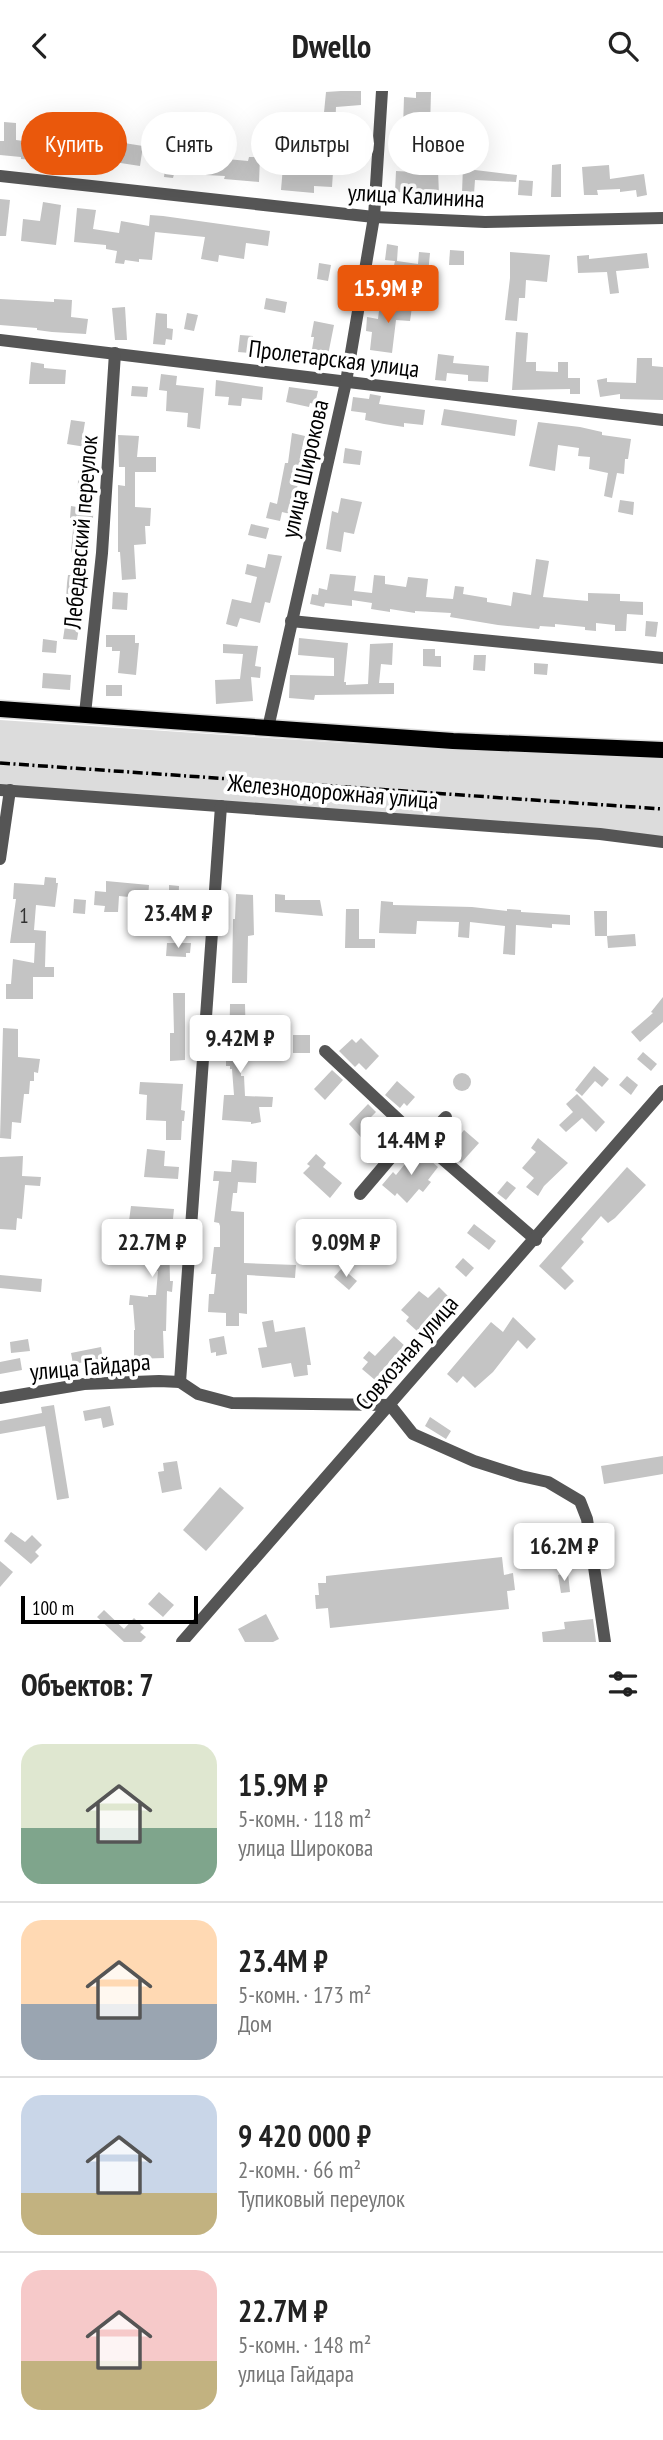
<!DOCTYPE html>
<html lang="ru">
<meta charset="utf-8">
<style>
:root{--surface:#fff;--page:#f2f2f2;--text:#222;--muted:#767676;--line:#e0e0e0;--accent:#ea580c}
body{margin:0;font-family:"PT Sans Narrow",sans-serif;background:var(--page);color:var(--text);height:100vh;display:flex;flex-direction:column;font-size:26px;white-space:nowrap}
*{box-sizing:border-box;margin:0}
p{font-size:23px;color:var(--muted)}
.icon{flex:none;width:38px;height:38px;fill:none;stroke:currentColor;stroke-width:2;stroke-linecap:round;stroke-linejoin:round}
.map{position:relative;height:1551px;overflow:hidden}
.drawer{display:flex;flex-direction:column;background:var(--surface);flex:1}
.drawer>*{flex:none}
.hud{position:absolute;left:21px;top:21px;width:621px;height:63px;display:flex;gap:14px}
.scale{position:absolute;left:21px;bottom:18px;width:177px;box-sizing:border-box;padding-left:7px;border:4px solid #000;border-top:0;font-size:19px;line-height:24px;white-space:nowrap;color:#000;-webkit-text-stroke:5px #fff;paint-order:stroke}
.price{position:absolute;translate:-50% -60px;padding:0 16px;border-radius:7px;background:#fff;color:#222;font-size:23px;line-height:46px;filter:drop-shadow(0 2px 4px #0008)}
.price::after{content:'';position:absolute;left:50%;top:42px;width:21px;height:16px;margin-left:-10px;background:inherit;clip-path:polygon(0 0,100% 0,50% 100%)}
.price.current{background:var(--accent);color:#fff}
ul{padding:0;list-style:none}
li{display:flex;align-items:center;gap:21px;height:175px;padding:0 21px}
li+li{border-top:2px solid var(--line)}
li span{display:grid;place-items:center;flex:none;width:196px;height:140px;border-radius:21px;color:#555}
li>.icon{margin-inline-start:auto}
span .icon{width:84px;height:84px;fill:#fffc;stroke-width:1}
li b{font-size:30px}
h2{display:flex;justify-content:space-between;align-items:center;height:84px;padding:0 21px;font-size:30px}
.tag{padding:0 24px;border-radius:32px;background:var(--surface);box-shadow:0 7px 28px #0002;font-size:24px;line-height:63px}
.tag.current{background:var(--accent);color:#fff}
header{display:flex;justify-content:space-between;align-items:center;height:91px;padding:0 21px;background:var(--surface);font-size:32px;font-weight:800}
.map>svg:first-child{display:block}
.green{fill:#dcdcdc}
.building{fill:#c4c4c4}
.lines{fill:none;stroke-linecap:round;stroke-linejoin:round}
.major-casing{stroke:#dbdbdb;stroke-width:19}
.minor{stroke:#555;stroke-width:12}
.major{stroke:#000;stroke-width:16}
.rail{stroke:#000;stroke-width:3.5;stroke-dasharray:10 3.5 2 3.5;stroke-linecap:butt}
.labels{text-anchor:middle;stroke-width:7;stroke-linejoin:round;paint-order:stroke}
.number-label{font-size:21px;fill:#313131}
.street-label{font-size:24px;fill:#000;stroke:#fff}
</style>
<header><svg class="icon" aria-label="back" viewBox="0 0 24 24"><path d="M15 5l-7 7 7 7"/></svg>Dwello<svg class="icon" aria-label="search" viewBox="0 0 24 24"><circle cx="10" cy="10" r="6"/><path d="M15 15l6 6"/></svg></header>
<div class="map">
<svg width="663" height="1551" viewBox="0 0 663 1551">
<rect width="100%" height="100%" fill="#fff"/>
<!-- green -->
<polygon class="green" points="0,629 360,653 663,667 663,751 0,699"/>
<!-- building -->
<g class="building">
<polygon points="341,0 361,0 361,14 336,16 335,40 355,42 353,56 337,54 337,52 310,51 311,42 322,42 326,1"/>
<polygon points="416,1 431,1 430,37 414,37 413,50 398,49 399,37 403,37 404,6 416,7"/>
<polygon points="4,31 16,32 16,49 77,57 87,56 89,37 102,38 100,59 123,61 124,52 143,55 140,75 114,71 114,73 93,72 93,74 21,68 21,66 0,64 0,50 4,50"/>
<polygon points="177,64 190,65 190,69 216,71 216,67 248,70 249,66 260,66 259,91 224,88 225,85 205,84 174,83 173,87 164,86 166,70 176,71"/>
<polygon points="561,73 561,106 551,106 552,74"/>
<polygon points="609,74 610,88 644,83 647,104 637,106 636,99 620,101 620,98 597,99 598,104 584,104 582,76"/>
<polygon points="283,75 315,77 315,81 333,81 332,96 314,95 314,102 281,99"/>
<polygon points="463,75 475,76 475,79 517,84 516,91 475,89 474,103 462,102"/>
<polygon points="414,76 438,78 439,105 416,105 417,102 395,101 396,80 414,81"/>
<polygon points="519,89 533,90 532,105 518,104"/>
<polygon points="0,108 10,109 6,145 0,145"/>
<polygon points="43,111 61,114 56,154 21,150 23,128 40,130"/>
<polygon points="77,117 96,119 93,138 119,142 121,130 149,135 150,124 163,125 270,140 268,155 246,152 244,168 219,164 218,171 201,168 205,146 155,141 152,169 139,168 139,171 125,169 124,173 115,172 117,160 106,158 106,154 74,151"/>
<polygon points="387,153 398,155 397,170 418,173 419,161 430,162 428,183 393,179 395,170 385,169"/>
<polygon points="450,159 464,160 464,174 449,174"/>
<polygon points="510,161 550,164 547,191 526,189 525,207 519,207 517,230 505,229 510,187"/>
<polygon points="647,162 649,177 616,180 619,202 610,203 607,181 578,182 577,165 589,164 589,168"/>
<polygon points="319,172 331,174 328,190 317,188"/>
<polygon points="266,207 287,211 285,222 264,218"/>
<polygon points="0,208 54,211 54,208 72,209 71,226 88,228 86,243 52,241 37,239 37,237 0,234"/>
<polygon points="402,208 413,209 410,230 396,229 392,262 370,259 372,241 366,240 367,226 378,228 380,212 401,214"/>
<polygon points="125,216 127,249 115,249 112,217"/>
<polygon points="156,222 167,223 167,237 173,238 172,249 166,248 165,254 153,253"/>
<polygon points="187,222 198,224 194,240 184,238"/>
<polygon points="314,230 334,234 326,274 310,271 314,246 311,246"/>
<polygon points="516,241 528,242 526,271 536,271 536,280 558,281 558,271 568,271 568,287 580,287 580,303 570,303 570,298 512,299"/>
<polygon points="240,244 253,245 250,262 238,261"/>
<polygon points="284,260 309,263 308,273 283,271"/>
<polygon points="438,263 454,265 453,272 489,275 488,291 468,290 468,284 447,282 446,290 435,289"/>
<polygon points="637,267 652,267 652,275 663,276 663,309 620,308 620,303 600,306 597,289 607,287 607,291 636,292"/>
<polygon points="31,271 44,273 44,277 66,279 65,293 29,293"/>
<polygon points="161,283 177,285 176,294 204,297 200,338 187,336 188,322 166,320 167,300 159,299"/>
<polygon points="216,289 263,296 262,309 242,307 241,315 228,314 229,306 215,305"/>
<polygon points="132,295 148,296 147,306 131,305"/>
<polygon points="289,296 318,300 315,313 310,312 309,316 286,311"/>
<polygon points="370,303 381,305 379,313 425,319 423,334 404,332 404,336 384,333 365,329 366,322 351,320 353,306 369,308"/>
<polygon points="444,318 517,329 515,345 441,334"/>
<polygon points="71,329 85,331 83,343 94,345 92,357 67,353"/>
<polygon points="538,331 580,336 602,341 602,344 631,348 628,368 625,368 624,383 617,382 612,407 604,405 608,382 589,378 590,366 578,365 579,357 558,354 555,380 529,375"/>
<polygon points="292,342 305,345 302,357 305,357 295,408 290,423 282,421 280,430 266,427 270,411 277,413 285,372 288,372"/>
<polygon points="118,344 139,345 137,366 156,366 156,381 135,381 135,416 151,417 150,435 145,435 146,453 134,454 136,488 122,489 120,461 118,461 118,394 125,395 125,376 119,376"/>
<polygon points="345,357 362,360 360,374 343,372"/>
<polygon points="78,389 94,390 93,429 91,428 88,466 83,465 80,486 84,486 82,501 85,501 77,549 63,548 69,508 66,508 67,492 68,484 71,484 73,462 71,461 74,427 70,427 71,415 77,416"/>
<polygon points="341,407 362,411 354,443 344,441 341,461 326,458 332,420 338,422"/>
<polygon points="620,409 634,411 633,424 618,421"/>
<polygon points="251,433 269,437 266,448 248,444"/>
<polygon points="268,463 282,465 270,512 265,511 260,532 240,527 237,536 226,533 232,508 251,512 257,486 245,483 247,473 265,477"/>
<polygon points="536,468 549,470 543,506 588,510 588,502 620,503 620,510 643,511 643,524 627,523 626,540 615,540 615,534 596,532 596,540 585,539 585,536 555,533 555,536 540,535 539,538 498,534 450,526 451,522 415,520 415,522 390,518 390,521 371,518 372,512 352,509 352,515 325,512 324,516 310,513 312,503 318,504 319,497 327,499 330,483 356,485 354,500 372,502 374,484 385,485 385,493 406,496 408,486 428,488 426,506 453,508 455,495 464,496 463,503 487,507 487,511 511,515 513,501 531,504"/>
<polygon points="113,501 128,502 127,519 112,518"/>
<polygon points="646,530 658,531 656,546 645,545"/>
<polygon points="106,544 135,544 135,552 139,552 136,584 118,582 120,560 112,560 112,556 106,556"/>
<polygon points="299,547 348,552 344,591 346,591 346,594 368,593 370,553 393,552 392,574 381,573 379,592 394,592 394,603 315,604 314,609 289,607 290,584 334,585 334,567 298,564"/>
<polygon points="43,548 57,550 56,562 42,561"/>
<polygon points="223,553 258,555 255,575 261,576 260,587 251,586 253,610 216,613 215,589 240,588 243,563 223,562"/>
<polygon points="423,558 435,558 435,565 441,565 441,576 423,575"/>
<polygon points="474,564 486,564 485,580 473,579"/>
<polygon points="534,572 548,573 547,584 534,583"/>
<polygon points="43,582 71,584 70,599 42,597"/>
<rect x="106" y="594" width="16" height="11"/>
<polygon points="45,786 56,787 56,792 58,792 55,816 36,814 34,839 46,840 45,876 54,876 54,886 33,886 33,908 6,908 6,893 11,893 13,868 34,872 35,852 10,852 16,808 13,808 14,792 44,794"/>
<polygon points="106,790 149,794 148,808 119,805 118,821 104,821 105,815 94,814 95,800 106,801"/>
<polygon points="169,794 179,795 178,824 168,823 168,819 158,818 158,804 169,805"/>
<polygon points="236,803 253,804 254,844 248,845 247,892 232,892 233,828 235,828"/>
<polygon points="275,803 285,804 285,809 320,809 323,825 275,821"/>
<polygon points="74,808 86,809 85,823 73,822"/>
<polygon points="381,810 393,811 393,814 472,816 507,820 507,818 521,819 521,821 570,824 570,834 552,833 552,837 516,834 515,864 503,863 505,835 470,831 469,847 458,846 459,831 417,830 416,843 379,842"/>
<polygon points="346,818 359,818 359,848 375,848 375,857 345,857"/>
<polygon points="594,820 607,820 607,845 595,845"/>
<polygon points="635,843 636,855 608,857 607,845"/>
<polygon points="167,852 191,852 190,862 186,862 186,866 166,865"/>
<polygon points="173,902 185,902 185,969 170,970 170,942 174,942"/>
<polygon points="663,906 663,931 640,951 631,941 653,922 651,921"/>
<polygon points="230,913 245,913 246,953 241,953 241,985 244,985 245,1005 273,1006 272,1016 259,1016 261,1031 251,1033 251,1031 222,1029 224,1004 234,1004 232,978 230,978 230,975 226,975 226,963 229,963"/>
<polygon points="3,937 18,938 18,966 40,968 38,982 34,981 34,990 30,990 29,1003 24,1003 21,1032 12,1031 11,1048 0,1047"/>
<rect x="293" y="944" width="17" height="18"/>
<polygon points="361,947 379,965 366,979 359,972 355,976 339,960 352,948 356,952"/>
<polygon points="643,961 657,973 651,980 637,968"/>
<polygon points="594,975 609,988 602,996 595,990 582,1005 575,999"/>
<polygon points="332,979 343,989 325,1009 314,998"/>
<circle cx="462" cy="991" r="9"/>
<polygon points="627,985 638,994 631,1004 619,994"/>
<polygon points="397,990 415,1006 407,1015 404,1012 400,1017 385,1004"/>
<polygon points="140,991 183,993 181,1019 185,1020 184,1030 182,1030 181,1049 166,1049 166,1030 146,1029 147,1004 139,1003"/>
<polygon points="577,1003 605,1031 596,1041 582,1027 566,1041 559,1034 573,1021 566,1013"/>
<polygon points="368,1013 376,1021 371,1026 392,1046 376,1063 349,1033"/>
<polygon points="464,1039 479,1052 461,1072 441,1055 455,1040 460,1044"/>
<polygon points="538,1047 568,1072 544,1095 538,1105 526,1096 534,1087 522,1077 536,1061 531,1057"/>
<polygon points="147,1058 165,1060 164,1075 179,1076 178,1088 144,1086"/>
<polygon points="417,1058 438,1076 428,1089 431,1091 423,1101 419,1098 407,1112 397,1102 395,1105 382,1094 393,1081 396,1084"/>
<polygon points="316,1063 326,1072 323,1076 342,1092 330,1107 303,1082 310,1075 307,1073"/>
<polygon points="23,1065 22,1085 41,1086 40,1095 25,1094 22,1128 17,1127 16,1139 0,1138 0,1066"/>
<polygon points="232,1069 257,1071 256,1092 238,1091 237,1102 233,1102 231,1120 244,1121 244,1172 296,1174 295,1187 247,1184 247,1223 239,1222 239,1235 226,1235 226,1222 208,1221 209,1203 214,1203 216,1183 211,1183 214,1156 220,1156 220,1135 219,1132 214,1131 219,1090 213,1090 214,1080 231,1081"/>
<polygon points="627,1076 646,1094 615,1127 608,1132 601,1125 581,1148 584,1151 561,1177 574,1190 565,1199 539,1175"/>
<polygon points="507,1090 516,1097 506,1109 497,1102"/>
<polygon points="131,1115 174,1118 171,1148 169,1148 170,1190 173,1190 172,1201 167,1200 166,1240 163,1240 164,1267 134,1268 134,1239 135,1239 133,1214 129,1214 130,1204 148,1206 148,1204 156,1204 158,1180 155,1180 155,1166 134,1164 134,1130 129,1130"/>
<polygon points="474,1133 496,1150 489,1159 467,1142"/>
<polygon points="463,1167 474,1177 466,1186 455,1176"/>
<polygon points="342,1177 357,1190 349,1199 334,1186"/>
<polygon points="0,1184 42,1188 41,1201 0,1197"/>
<polygon points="439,1196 448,1205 417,1240 406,1230 409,1226 401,1219 419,1200 428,1207"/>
<polygon points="513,1226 536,1248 527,1258 518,1249 493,1281 475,1297 463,1285 457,1292 447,1283 491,1231 503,1241"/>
<polygon points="273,1229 275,1241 305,1236 311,1274 307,1274 308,1284 294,1286 291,1272 262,1277 258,1257 267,1256 262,1231"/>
<polygon points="224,1245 227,1263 216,1265 216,1261 211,1262 209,1248"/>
<polygon points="394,1245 406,1256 397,1266 395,1264 375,1289 362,1278 368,1271 363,1267 369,1260 375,1265"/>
<polygon points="28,1248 30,1260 11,1262 10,1251"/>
<polygon points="101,1256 103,1268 73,1273 71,1262"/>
<polygon points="20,1267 22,1279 0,1283 0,1271"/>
<polygon points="54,1314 69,1407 57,1409 45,1335 0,1343 0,1330 42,1322 41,1316"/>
<polygon points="110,1315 114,1334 103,1337 101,1327 85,1330 83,1320"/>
<polygon points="430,1326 451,1340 446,1348 425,1335"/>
<polygon points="663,1365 663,1383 604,1393 601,1375"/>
<polygon points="177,1370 182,1398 162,1402 158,1381 164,1380 163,1372"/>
<polygon points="220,1396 244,1417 206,1460 183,1439"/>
<polygon points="11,1441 25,1451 32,1444 42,1454 35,1461 39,1465 31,1473 4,1450"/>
<polygon points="502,1466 504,1484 513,1482 515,1499 507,1500 509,1518 330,1537 328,1517 316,1518 315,1504 319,1504 318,1492 326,1492 326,1485"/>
<polygon points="0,1470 13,1481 0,1496"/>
<polygon points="568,1482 570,1501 561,1502 558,1484"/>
<polygon points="159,1501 174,1514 163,1526 148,1513"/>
<polygon points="104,1519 124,1538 134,1527 144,1537 140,1541 146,1546 141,1551 124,1551 97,1526"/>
<polygon points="266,1523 279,1548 273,1551 245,1551 238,1538"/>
<polygon points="593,1528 596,1551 543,1551 542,1541 565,1538 564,1531"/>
</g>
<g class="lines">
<defs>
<polyline id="major" points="0,618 453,650 663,659"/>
</defs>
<!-- major casing -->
<use href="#major" class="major-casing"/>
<!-- minor -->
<g class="minor">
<polyline points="0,85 374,126 485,131 663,127"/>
<polyline points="0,249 663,329"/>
<polyline points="291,530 663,567"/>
<polyline points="85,623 102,462 115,262"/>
<polyline points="268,637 346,291 374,126 382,0"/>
<polyline points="0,699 600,743 663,751"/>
<polyline points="0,768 10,699"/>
<polyline points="325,960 417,1046 536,1149"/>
<polyline points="360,1103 406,1049 427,1046 446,1026"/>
<polyline points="180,1291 221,715"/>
<polyline points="0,1307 84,1293 159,1290 180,1291 198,1303 232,1312 390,1314 413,1343 474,1370 521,1385 548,1391 580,1410 587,1428 605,1551"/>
<polyline points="182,1551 663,1000"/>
</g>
<!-- major -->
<use href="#major" class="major"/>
<!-- rail -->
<polyline class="rail" points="0,672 663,718"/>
</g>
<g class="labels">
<!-- number labels -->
<g class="number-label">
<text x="24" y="832">1</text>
</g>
<!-- street labels -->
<g class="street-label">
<text transform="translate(416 105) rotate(3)" y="8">улица Калинина</text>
<text transform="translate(334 268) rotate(7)" y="8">Пролетарская улица</text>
<text transform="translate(305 378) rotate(-77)" y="8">улица Широкова</text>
<text transform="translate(81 441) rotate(-85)" y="8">Лебедевский переулок</text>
<text transform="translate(333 701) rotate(5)" y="8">Железнодорожная улица</text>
<text transform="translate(407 1262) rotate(-49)" y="8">Совхозная улица</text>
<text transform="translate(90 1276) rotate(-5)" y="8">улица Гайдара</text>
</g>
</g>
</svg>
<div class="scale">100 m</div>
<b class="price current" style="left:388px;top:234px">15.9M ₽</b>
<b class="price" style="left:178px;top:859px">23.4M ₽</b>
<b class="price" style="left:240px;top:984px">9.42M ₽</b>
<b class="price" style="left:411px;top:1086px">14.4M ₽</b>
<b class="price" style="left:152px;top:1188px">22.7M ₽</b>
<b class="price" style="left:346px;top:1188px">9.09M ₽</b>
<b class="price" style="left:564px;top:1492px">16.2M ₽</b>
<div class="hud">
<a class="tag current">Купить</a>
<a class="tag">Снять</a>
<a class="tag">Фильтры</a>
<a class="tag">Новое</a>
</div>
</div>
<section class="drawer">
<h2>Объектов: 7<svg class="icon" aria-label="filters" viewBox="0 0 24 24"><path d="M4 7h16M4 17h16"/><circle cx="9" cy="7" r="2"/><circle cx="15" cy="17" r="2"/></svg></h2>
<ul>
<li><span style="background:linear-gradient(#dfe7d0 60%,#7fa58c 0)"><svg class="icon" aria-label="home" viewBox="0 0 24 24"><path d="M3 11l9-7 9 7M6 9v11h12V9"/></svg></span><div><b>15.9M ₽</b><p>5-комн. · 118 m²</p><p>улица Широкова</p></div></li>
<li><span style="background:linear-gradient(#ffd9b3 60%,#9aa5b1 0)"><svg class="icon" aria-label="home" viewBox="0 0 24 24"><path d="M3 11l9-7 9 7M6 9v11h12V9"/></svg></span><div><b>23.4M ₽</b><p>5-комн. · 173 m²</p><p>Дом</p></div></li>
<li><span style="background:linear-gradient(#c9d6e8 70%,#c2b280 0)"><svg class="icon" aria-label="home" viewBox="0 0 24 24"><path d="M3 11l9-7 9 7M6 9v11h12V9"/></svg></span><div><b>9 420 000 ₽</b><p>2-комн. · 66 m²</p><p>Тупиковый переулок</p></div></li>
<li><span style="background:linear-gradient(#f6c9c9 65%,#c2b280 0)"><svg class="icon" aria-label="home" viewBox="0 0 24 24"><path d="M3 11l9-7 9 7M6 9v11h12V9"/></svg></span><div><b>22.7M ₽</b><p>5-комн. · 148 m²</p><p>улица Гайдара</p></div></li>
</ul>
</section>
